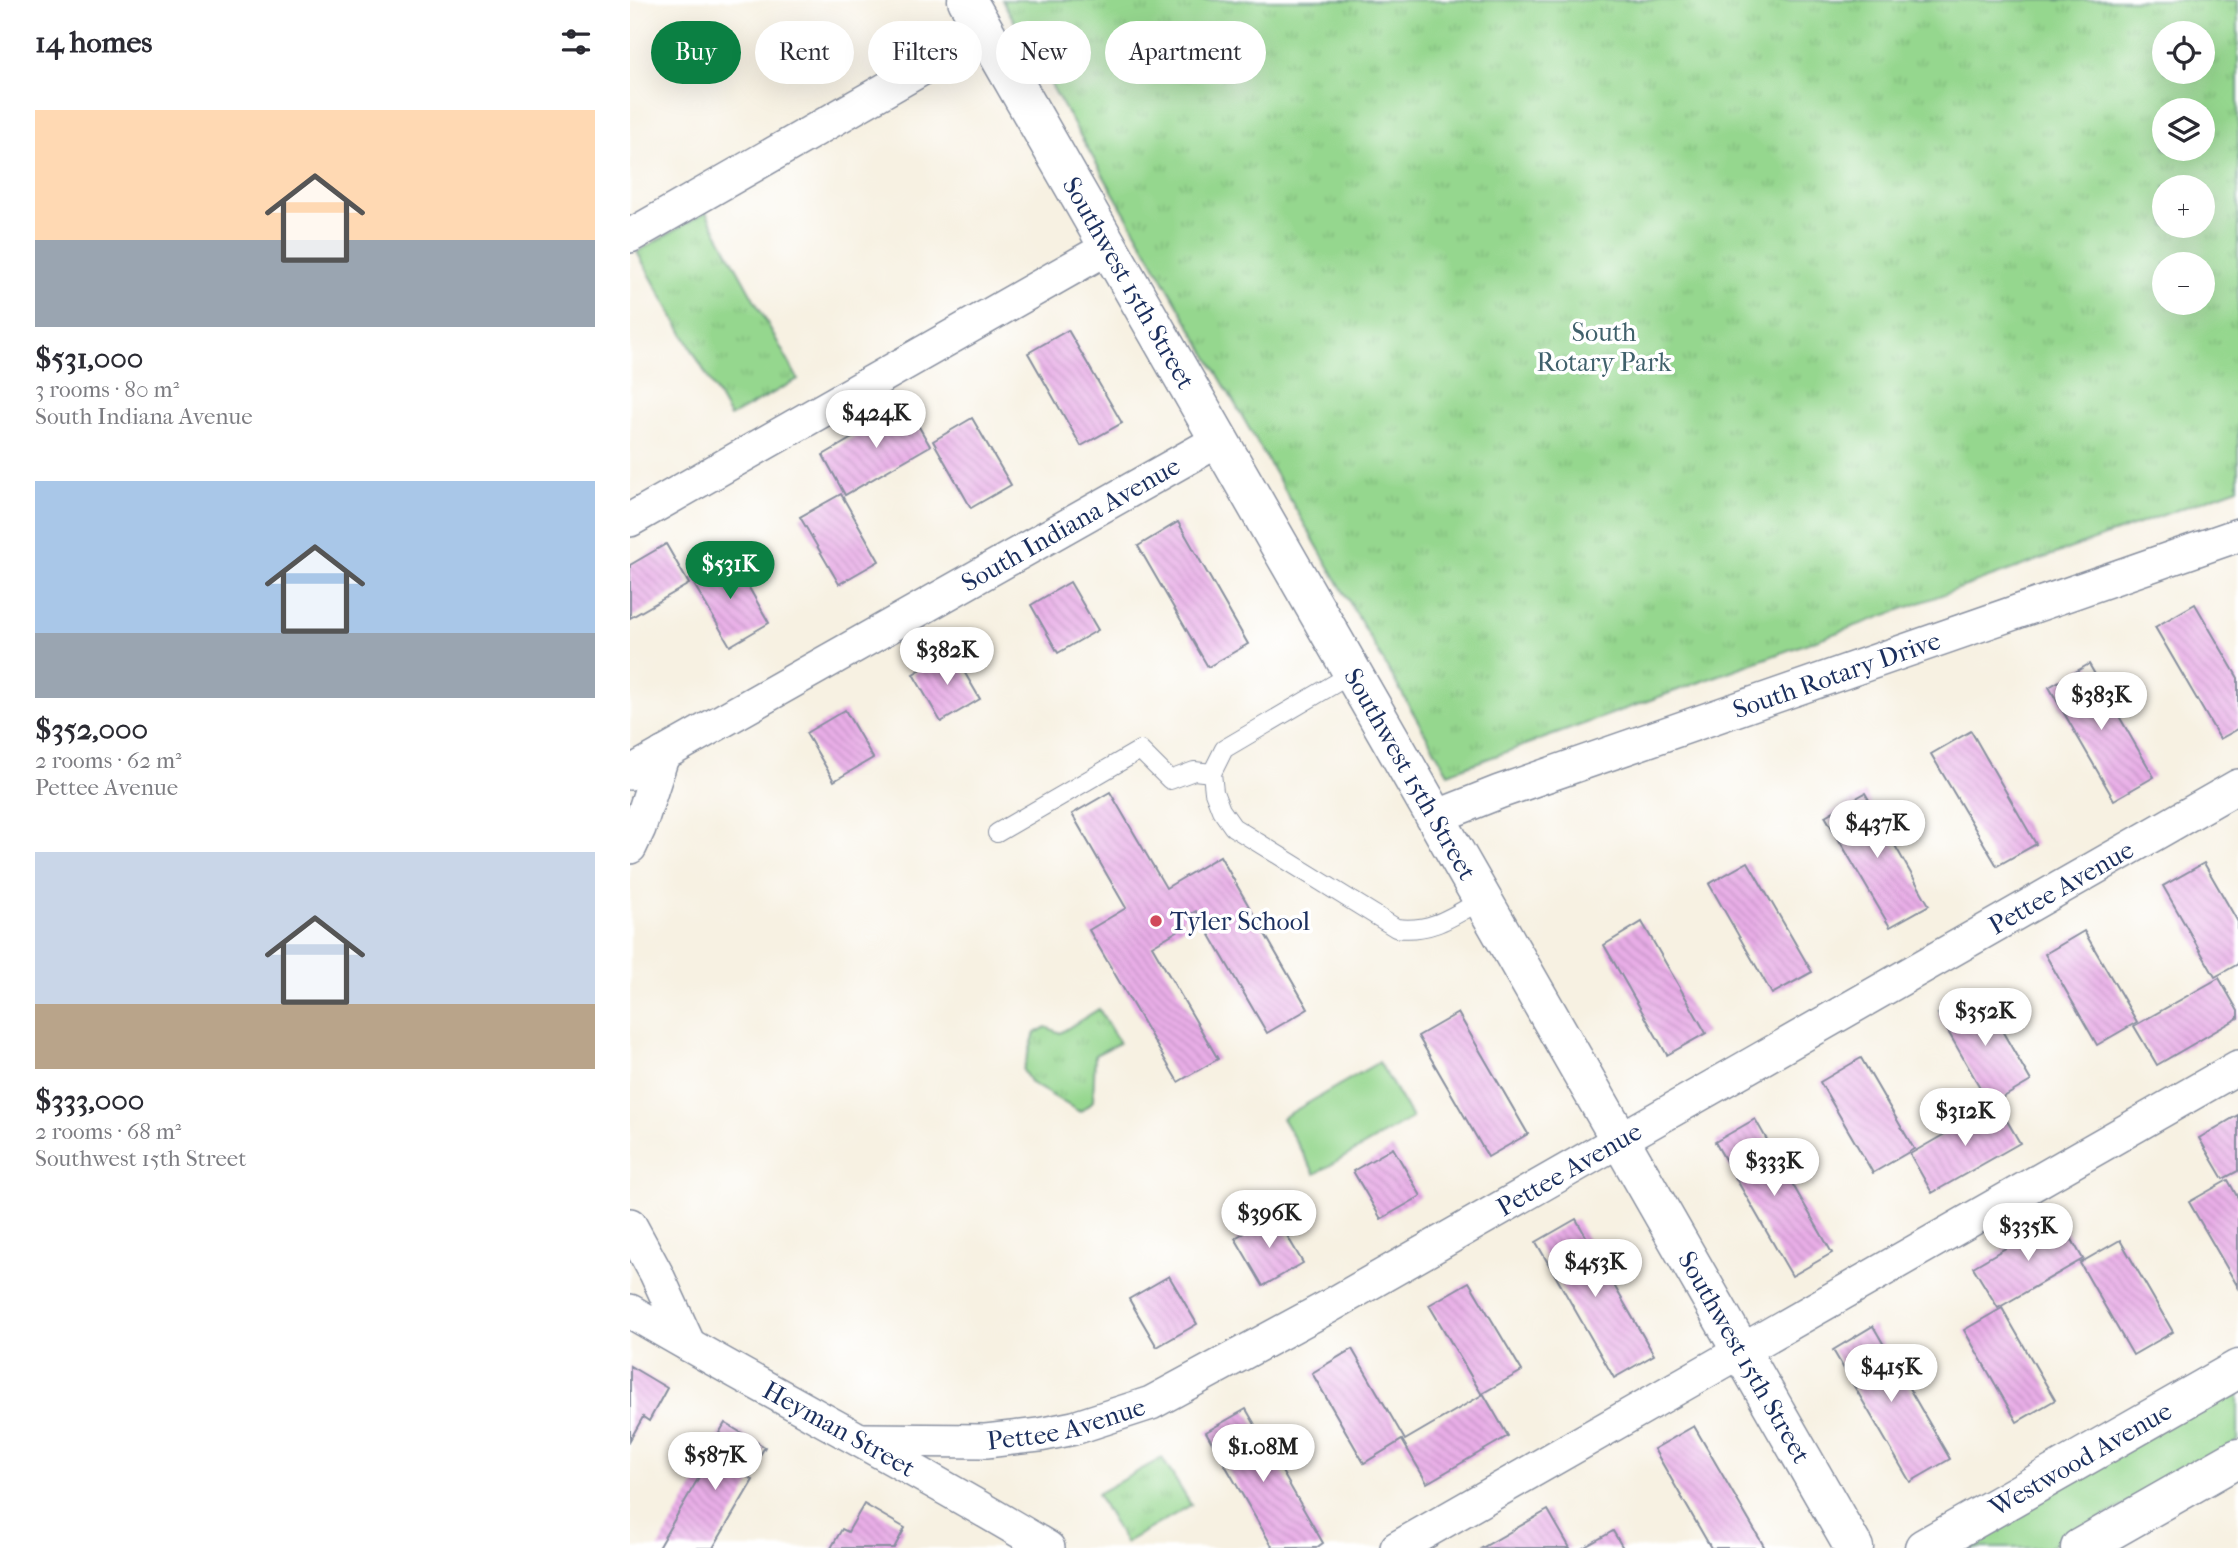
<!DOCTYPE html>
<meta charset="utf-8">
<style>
:root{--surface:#fff;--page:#f7f7f7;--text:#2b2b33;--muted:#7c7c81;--accent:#0b8043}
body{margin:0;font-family:"IM FELL French Canon",serif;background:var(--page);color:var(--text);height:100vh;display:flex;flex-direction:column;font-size:26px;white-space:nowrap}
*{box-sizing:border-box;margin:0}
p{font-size:23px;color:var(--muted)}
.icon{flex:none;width:38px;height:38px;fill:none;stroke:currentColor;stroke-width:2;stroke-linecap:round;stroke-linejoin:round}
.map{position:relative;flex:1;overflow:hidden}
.side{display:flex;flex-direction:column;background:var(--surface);width:630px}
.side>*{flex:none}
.top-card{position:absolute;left:21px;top:21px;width:665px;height:63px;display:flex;gap:14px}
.fabs{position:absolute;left:1522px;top:21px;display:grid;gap:14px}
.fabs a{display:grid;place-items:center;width:63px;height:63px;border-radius:50%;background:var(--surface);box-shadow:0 7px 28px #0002;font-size:35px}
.price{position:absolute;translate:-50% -60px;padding:0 16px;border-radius:24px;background:#fff;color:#222;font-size:23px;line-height:46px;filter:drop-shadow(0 2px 4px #0008)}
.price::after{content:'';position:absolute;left:50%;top:42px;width:21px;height:16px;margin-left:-10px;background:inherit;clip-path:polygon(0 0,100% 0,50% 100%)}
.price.current{background:var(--accent);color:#fff}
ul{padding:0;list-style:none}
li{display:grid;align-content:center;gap:14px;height:371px;padding:0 35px}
li span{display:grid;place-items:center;height:217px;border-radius:0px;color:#555}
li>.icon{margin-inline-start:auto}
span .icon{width:126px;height:126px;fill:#fffc;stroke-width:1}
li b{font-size:30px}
h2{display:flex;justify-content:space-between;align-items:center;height:84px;padding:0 35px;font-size:30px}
.pill{padding:0 24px;border-radius:32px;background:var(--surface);box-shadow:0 7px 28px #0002;font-size:24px;line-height:63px}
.pill.current{background:var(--accent);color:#fff}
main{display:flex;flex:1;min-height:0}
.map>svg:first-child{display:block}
.green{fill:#95d78e;stroke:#588376;stroke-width:2}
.park{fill:url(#park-tufts);stroke:#588376;stroke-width:2;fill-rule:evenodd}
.building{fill:url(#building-back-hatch)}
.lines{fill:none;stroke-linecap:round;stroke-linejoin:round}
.service-casing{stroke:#8990a0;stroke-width:20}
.minor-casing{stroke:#8990a0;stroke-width:36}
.tertiary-casing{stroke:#8990a0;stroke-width:41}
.service{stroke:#fff;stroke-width:18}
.minor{stroke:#fff;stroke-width:33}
.tertiary{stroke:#fff;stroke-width:38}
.poi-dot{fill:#d1495b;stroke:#fff;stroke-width:2.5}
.labels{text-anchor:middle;stroke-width:7;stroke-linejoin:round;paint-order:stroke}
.street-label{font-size:26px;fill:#1b2f5e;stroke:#fff}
.park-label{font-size:26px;fill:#40616c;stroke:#fff}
.poi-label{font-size:26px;fill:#1b2f5e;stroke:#fff;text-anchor:start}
</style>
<main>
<section class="side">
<h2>14 homes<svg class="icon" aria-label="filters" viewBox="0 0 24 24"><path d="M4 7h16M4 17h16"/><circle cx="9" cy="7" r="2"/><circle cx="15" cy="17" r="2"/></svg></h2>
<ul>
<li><span style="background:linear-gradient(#ffd9b3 60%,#9aa5b1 0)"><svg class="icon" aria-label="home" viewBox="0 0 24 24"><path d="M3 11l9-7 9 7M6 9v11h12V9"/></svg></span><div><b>$531,000</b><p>3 rooms · 80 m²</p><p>South Indiana Avenue</p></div></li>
<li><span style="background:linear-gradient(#a9c7e8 70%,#9aa5b1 0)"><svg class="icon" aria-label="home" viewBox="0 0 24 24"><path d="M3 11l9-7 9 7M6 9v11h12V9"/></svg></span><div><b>$352,000</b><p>2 rooms · 62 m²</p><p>Pettee Avenue</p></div></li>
<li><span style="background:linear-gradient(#c9d6e8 70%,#b9a48a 0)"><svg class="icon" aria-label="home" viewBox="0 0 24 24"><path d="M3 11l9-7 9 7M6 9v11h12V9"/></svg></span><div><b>$333,000</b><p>2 rooms · 68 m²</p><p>Southwest 15th Street</p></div></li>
</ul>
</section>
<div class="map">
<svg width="1608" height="1548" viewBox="0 0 1608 1548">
<defs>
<pattern id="park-tufts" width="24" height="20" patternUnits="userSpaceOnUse" patternTransform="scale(1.75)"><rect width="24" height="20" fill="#95d78e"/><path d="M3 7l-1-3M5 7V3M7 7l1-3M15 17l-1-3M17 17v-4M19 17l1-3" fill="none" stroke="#80b97d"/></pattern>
<pattern id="building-back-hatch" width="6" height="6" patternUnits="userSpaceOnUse" patternTransform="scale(1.75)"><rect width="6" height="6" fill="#e8ade6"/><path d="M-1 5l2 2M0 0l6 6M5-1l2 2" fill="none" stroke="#c695c8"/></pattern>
</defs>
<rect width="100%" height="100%" fill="#fff"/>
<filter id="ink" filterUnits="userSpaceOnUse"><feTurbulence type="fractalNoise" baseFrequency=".0143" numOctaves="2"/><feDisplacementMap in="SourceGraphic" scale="14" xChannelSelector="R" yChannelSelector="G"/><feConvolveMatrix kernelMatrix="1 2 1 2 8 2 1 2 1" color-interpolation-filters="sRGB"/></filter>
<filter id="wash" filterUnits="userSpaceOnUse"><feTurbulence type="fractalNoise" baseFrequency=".00686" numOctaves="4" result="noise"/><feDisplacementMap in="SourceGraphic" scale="28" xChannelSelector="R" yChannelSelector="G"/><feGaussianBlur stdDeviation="1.57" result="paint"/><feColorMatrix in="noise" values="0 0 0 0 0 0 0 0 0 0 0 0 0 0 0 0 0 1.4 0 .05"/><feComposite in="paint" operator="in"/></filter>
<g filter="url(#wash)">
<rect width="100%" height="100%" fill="#f7f1e2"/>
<!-- green -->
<g class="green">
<polygon points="749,1062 782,1118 685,1174 652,1118"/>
<polygon points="1608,1384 1608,1441 1418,1548 1322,1548"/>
</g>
<!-- park -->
<g class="park">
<path d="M372 0H1608V488L818 773ZM1573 33V72H1535V33ZM1573 110V149H1535V110ZM1535 187H1573V226H1535ZM1535 264H1573V303H1535Z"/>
<polygon points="76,212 168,379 100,417 7,252"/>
<polygon points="469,1009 489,1043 465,1055 463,1101 450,1112 401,1083 393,1070 405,1033 416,1027 430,1033"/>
<polygon points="532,1458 561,1505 495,1543 467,1494"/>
</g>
<g id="blocks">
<!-- building -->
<g class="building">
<polygon points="438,330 492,423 451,446 398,353"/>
<polygon points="277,406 300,446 215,495 193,455"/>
<polygon points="342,418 381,485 341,508 303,441"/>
<polygon points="211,494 249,561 209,584 170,517"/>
<polygon points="548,522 618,644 578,667 508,546"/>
<polygon points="36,544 59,584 0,618 0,565"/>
<polygon points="101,556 139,623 100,646 61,579"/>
<polygon points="440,582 468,630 428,653 401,605"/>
<polygon points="1565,604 1608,678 1608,729 1590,739 1525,627"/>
<polygon points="322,651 350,699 311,722 283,674"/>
<polygon points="1459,664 1524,777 1484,800 1419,687"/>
<polygon points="215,710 243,758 204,781 176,733"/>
<polygon points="1341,731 1406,844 1367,866 1301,754"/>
<polygon points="480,792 536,888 590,856 678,1009 637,1033 566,911 552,919 556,926 522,946 588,1059 548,1082 459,930 496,908 442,814"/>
<polygon points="1235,793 1299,905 1260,927 1195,816"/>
<polygon points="1118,862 1182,972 1142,994 1079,884"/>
<polygon points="1574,863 1608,922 1608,964 1585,977 1533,886"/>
<polygon points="1012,922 1076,1033 1037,1055 974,945"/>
<polygon points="1454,931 1507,1022 1467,1045 1415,954"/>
<polygon points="1589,978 1608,1011 1608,1018 1527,1065 1504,1026"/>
<polygon points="1349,991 1401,1081 1360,1105 1308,1014"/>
<polygon points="828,1013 898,1134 858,1157 788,1036"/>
<polygon points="1231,1058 1284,1149 1243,1173 1190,1082"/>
<polygon points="1367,1104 1390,1143 1302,1193 1280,1154"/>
<polygon points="1608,1115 1608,1171 1593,1179 1569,1138"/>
<polygon points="1125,1119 1202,1253 1162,1276 1085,1142"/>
<polygon points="763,1148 791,1196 751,1219 723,1171"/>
<polygon points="1598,1180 1608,1198 1608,1287 1559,1202"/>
<polygon points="645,1215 673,1263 633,1286 605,1238"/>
<polygon points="1429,1217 1453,1259 1368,1308 1343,1267"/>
<polygon points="946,1219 1024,1355 984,1378 906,1242"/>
<polygon points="1490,1240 1543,1332 1503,1355 1450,1263"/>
<polygon points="539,1276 567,1324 527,1347 499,1299"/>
<polygon points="839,1282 892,1371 853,1393 878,1436 797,1483 772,1440 734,1463 682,1373 722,1349 775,1440 852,1395 799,1305"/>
<polygon points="1372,1308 1425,1400 1387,1422 1334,1330"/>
<polygon points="1243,1326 1320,1459 1280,1482 1203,1350"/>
<polygon points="0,1366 37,1388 19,1421 13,1417 0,1440"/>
<polygon points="616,1409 693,1543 686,1548 643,1548 576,1432"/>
<polygon points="95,1423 135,1447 117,1476 123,1480 83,1548 28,1548 80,1458 76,1456"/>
<polygon points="1064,1426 1135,1548 1081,1548 1024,1449"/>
<polygon points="234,1504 275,1528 264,1548 201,1548 212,1529 218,1532"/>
<polygon points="918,1510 940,1548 852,1548"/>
<polygon points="983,1531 993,1548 953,1548"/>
</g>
</g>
</g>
<g filter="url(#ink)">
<use href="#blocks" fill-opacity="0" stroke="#8990a0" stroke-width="2"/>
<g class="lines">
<defs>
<g id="service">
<path d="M723 673 594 749 582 773 584 792 591 810 603 827 766 928C801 933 823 916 853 899"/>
<polyline points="367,833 510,750 540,780 564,771 582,773"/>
</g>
<g id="minor">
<polyline points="0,236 356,32"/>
<polyline points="0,520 479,247"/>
<path id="s1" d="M0 773 589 440"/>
<path id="s2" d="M806 817 869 792 1608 535"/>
<polyline points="0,847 9,828 33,754"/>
<polyline points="0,1225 26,1273 59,1345"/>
<path id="s3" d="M0 1311C138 1392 281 1465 418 1548"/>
<path id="s4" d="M233 1440 356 1441 409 1435 444 1428 521 1403 698 1307 1608 786"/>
<polyline points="767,1548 1608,1067"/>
</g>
<g id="tertiary">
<path id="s5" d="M337 0 1224 1548"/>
<path id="s6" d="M1294 1548 1608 1369"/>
<polyline points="1450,1548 1608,1458"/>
</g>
</defs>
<!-- service casing -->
<use href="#service" class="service-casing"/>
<!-- minor casing -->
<use href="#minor" class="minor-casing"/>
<!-- tertiary casing -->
<use href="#tertiary" class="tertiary-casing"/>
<!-- service -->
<use href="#service" class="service"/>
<!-- minor -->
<use href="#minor" class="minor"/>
<!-- tertiary -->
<use href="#tertiary" class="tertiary"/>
</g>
</g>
<!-- markers -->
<circle class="poi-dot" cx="526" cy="921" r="7"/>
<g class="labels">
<!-- street labels -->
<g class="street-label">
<text dy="9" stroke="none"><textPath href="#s5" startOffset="326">Southwest 15th Street</textPath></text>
<text dy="9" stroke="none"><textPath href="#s1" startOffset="506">South Indiana Avenue</textPath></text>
<text dy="9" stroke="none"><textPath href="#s2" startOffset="425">South Rotary Drive</textPath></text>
<text dy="9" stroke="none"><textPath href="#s5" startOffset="892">Southwest 15th Street</textPath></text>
<text dy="9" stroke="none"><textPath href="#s4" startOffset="1339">Pettee Avenue</textPath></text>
<text dy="9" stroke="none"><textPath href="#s4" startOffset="772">Pettee Avenue</textPath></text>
<text dy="9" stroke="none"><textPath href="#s5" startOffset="1564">Southwest 15th Street</textPath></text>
<text dy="9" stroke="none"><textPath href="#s4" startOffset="205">Pettee Avenue</textPath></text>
<text dy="9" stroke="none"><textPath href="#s3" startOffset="240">Heyman Street</textPath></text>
<text dy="9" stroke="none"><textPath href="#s6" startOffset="180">Westwood Avenue</textPath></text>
</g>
<!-- park labels -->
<g class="park-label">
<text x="974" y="341">South<tspan x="974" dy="30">Rotary Park</tspan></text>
</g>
<!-- poi labels -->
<g class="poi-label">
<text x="540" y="930">Tyler School</text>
</g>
</g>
</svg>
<div class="fabs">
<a><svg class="icon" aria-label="locate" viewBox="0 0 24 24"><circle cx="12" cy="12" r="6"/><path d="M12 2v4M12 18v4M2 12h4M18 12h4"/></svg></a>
<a><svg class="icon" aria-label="layers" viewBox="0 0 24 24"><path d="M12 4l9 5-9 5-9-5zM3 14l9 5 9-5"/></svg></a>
<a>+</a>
<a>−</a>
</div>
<b class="price" style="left:246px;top:450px">$424K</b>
<b class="price current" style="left:100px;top:601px">$531K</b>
<b class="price" style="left:317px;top:687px">$382K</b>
<b class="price" style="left:1471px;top:732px">$383K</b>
<b class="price" style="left:1247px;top:860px">$437K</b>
<b class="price" style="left:1355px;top:1048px">$352K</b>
<b class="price" style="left:1335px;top:1148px">$312K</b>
<b class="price" style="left:1144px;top:1198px">$333K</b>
<b class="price" style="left:639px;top:1250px">$396K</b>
<b class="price" style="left:1398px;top:1263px">$335K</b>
<b class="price" style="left:965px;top:1299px">$453K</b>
<b class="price" style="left:1261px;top:1404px">$415K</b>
<b class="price" style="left:633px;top:1484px">$1.08M</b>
<b class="price" style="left:85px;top:1492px">$587K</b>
<div class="top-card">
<a class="pill current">Buy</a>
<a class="pill">Rent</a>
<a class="pill">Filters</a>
<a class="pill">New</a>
<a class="pill">Apartment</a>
</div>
</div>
</main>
